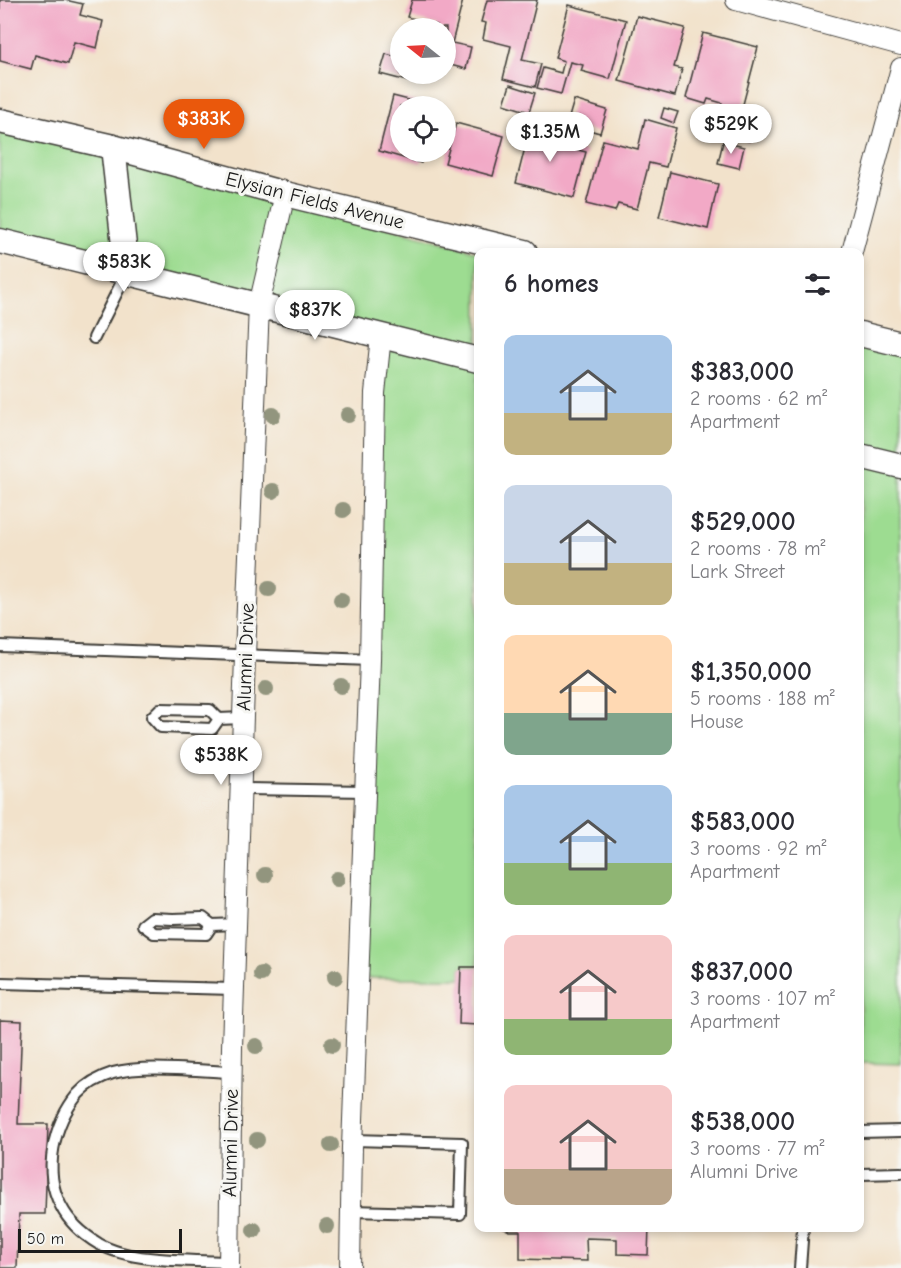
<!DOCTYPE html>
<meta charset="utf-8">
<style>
:root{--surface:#fff;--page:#f7f7f7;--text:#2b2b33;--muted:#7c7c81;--accent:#ea580c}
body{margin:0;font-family:"Comic Neue",sans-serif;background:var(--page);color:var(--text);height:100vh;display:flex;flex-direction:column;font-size:22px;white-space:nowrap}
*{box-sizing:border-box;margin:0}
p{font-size:20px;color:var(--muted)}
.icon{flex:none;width:33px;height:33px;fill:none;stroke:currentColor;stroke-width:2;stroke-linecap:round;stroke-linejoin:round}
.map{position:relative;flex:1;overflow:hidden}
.panel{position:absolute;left:474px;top:248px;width:390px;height:984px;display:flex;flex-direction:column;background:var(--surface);border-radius:12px;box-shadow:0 3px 9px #0003}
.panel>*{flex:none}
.needle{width:39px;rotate:288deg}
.buttons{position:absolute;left:390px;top:18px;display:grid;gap:12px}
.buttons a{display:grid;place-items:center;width:66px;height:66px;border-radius:50%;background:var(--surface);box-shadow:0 3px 9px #0003;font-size:30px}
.scale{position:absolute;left:18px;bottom:15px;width:164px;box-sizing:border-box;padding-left:6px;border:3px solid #1c1c1c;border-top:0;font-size:16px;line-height:21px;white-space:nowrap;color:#1c1c1c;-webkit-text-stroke:4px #f6f6f2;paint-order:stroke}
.price{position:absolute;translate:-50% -51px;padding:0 14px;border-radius:21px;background:#fff;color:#222;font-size:20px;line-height:39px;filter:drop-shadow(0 2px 3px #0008)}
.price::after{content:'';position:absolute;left:50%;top:36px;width:18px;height:14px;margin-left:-9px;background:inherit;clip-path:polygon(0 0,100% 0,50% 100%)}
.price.active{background:var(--accent);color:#fff}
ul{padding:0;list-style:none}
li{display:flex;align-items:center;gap:18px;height:150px;padding:0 30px}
li span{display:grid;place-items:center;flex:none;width:168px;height:120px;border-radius:12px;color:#555}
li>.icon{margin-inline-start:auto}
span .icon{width:72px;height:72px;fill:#fffc;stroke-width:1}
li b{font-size:26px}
h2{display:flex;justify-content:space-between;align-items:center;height:72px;padding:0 30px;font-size:26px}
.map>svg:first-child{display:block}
.green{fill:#9ddc91;stroke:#5c7c56;stroke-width:1.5}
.building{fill:#f2a9c6}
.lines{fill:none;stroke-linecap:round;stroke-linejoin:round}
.service-casing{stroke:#3c3a36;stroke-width:14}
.minor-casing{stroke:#3c3a36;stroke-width:22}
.tertiary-casing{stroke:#3c3a36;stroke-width:27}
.service{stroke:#fff;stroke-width:10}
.minor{stroke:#fff;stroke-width:20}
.tertiary{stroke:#fff;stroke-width:24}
.tree{fill:#92957e}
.labels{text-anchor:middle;stroke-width:6;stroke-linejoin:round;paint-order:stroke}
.street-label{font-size:20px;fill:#1c1c1c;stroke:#f6f6f2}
</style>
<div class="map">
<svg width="901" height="1268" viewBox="0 0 901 1268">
<rect width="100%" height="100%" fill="#f6f6f2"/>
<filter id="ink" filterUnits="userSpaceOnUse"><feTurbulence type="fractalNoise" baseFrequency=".0167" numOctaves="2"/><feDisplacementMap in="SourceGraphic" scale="12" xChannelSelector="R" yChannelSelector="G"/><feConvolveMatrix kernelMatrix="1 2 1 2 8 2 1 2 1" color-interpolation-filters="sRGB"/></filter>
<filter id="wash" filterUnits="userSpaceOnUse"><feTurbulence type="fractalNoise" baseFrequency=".008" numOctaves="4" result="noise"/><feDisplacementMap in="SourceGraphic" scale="24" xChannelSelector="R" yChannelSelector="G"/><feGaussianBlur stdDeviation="1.35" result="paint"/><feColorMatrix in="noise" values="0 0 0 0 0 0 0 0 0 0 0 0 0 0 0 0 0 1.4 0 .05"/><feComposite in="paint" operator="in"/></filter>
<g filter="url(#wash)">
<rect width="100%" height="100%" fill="#f2e2cb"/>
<!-- green -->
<g class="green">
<polygon points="0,121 478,252 478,967 461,967 461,978 358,978 380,336 0,241"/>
<polygon points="860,334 901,344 901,1064 860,1063"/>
</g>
<g id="blocks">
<!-- building -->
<g class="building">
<polygon points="0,0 65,0 83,4 80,15 103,21 97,48 74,42 68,64 35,55 31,69 0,61"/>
<polygon points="412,0 463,0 452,43 471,47 466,69 446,64 446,28 436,28 437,25 407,17"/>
<polygon points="487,0 537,0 522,60 541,64 535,87 503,79 511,46 483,39 486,23 481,22"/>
<polygon points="569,5 626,20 610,79 581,71 583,65 570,62 561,94 537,88 543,68 561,73 564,61 555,58"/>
<polygon points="637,16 685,28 674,67 682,69 675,96 619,81"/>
<polygon points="703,33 758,47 741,112 756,116 749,141 715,132 722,103 708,99 706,104 686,98"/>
<polygon points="386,54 400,58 400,74 414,74 411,82 380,74"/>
<polygon points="510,85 535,93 529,112 504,104"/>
<polygon points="393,96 432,106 400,106 400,152 424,152 421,163 379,151"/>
<polygon points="574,100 607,110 600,133 567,124"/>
<polygon points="664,108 678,112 674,123 661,118"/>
<polygon points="645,119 676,128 666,167 649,163 637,209 618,204 615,211 586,204 603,140 638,149"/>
<polygon points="532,120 555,126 551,143 586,152 574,198 516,183"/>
<polygon points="456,123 504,136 493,176 445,163"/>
<polygon points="723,142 744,147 739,168 718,163"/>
<polygon points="670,172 718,184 708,229 659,217"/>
<polygon points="461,967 478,967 478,1025 459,1024"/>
<polygon points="0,1020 22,1021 18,1124 48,1124 45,1214 19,1214 17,1268 0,1268"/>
<polygon points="499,1227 649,1227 648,1255 617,1254 617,1239 586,1238 587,1261 520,1259 520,1231 510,1231"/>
</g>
</g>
</g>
<g filter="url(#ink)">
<use href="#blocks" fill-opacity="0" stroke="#3c3a36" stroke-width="1.5"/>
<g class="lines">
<defs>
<g id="service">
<polyline points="94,338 127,272"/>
<polyline points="0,646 370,660"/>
<polyline points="219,719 212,729 161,727 152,717 160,709 210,710 219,719 242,718"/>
<polyline points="240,789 366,791"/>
<polyline points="212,925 206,934 154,933 143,925 152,918 173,919 203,918 212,925 236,924"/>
<polyline points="0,983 234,989"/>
<polyline points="860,1132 901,1131"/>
<polyline points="860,1174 901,1173"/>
<polyline points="352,1211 460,1214 462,1143 353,1140"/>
<path d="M229 1262C190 1260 133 1263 99 1244 84 1235 69 1222 61 1206 42 1171 54 1123 78 1094 87 1084 100 1077 113 1073 144 1064 198 1071 231 1072"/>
<polyline points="800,1268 803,1227"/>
</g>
<g id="minor">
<polyline points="736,0 901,45"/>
<polyline points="852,252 901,68"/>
<polyline points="229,1268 232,1047 245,656 259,305 285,194"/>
<polyline points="350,1268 352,1147 370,660 375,393 381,336"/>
</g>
<g id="tertiary">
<polyline points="0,121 113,147 285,194 525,252"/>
<polyline points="113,147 127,272"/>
<polyline points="0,241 478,360"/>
<polyline points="860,334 901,344"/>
<polyline points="860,456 901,466"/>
</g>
</defs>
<!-- service casing -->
<use href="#service" class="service-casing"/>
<!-- minor casing -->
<use href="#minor" class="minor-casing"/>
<!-- tertiary casing -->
<use href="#tertiary" class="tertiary-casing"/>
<!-- service -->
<use href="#service" class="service"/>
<!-- minor -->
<use href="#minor" class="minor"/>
<!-- tertiary -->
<use href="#tertiary" class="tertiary"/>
</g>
<!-- trees -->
<g class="tree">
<circle cx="273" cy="415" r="8"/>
<circle cx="348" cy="415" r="8"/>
<circle cx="273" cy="491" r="8"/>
<circle cx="343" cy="510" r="8"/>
<circle cx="269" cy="589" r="8"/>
<circle cx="341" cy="600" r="8"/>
<circle cx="341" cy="686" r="8"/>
<circle cx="266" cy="689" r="8"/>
<circle cx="265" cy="875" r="8"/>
<circle cx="337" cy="879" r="8"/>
<circle cx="261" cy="974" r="8"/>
<circle cx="335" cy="977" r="8"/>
<circle cx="332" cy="1045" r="8"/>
<circle cx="256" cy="1046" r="8"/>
<circle cx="257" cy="1140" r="8"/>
<circle cx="331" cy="1145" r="8"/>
<circle cx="327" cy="1226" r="8"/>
<circle cx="254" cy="1230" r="8"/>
</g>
</g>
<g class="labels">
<!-- street labels -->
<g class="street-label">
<text transform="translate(315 200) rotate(14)" y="7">Elysian Fields Avenue</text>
<text transform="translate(245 657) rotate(-88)" y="7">Alumni Drive</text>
<text transform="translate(230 1143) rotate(-89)" y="7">Alumni Drive</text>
</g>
</g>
</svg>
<div class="buttons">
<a><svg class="needle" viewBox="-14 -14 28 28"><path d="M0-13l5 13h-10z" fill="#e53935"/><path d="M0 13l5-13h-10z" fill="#7c7c81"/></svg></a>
<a><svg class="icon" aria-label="locate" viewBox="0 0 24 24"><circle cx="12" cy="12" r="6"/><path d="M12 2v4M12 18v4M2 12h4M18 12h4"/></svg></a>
</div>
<div class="scale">50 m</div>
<b class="price active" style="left:204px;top:150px">$383K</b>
<b class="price" style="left:731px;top:155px">$529K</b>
<b class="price" style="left:550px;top:163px">$1.35M</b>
<b class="price" style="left:124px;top:293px">$583K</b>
<b class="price" style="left:315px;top:341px">$837K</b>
<b class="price" style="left:221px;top:786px">$538K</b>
<section class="panel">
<h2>6 homes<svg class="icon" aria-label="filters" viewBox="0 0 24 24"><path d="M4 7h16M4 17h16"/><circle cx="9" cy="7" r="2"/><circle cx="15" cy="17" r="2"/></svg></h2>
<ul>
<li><span style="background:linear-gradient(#a9c7e8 65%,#c2b280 0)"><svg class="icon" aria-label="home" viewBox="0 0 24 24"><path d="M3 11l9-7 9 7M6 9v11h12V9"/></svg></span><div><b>$383,000</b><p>2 rooms · 62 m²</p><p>Apartment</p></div></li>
<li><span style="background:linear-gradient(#c9d6e8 65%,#c2b280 0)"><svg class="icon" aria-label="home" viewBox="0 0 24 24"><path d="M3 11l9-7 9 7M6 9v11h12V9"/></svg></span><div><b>$529,000</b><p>2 rooms · 78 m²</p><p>Lark Street</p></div></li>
<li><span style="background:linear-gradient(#ffd9b3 65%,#7fa58c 0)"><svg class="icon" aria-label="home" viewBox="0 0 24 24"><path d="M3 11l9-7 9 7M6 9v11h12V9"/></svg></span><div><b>$1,350,000</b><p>5 rooms · 188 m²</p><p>House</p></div></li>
<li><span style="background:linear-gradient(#a9c7e8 65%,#8fb573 0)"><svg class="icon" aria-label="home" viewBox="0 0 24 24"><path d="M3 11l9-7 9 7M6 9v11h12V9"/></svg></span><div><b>$583,000</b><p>3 rooms · 92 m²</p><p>Apartment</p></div></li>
<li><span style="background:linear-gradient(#f6c9c9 70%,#8fb573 0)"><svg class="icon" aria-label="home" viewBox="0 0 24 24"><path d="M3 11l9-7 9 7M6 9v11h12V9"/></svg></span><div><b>$837,000</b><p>3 rooms · 107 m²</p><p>Apartment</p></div></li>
<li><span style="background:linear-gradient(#f6c9c9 70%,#b9a48a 0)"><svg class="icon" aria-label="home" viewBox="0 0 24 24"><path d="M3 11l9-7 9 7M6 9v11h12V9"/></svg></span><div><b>$538,000</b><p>3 rooms · 77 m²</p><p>Alumni Drive</p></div></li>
</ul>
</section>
</div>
